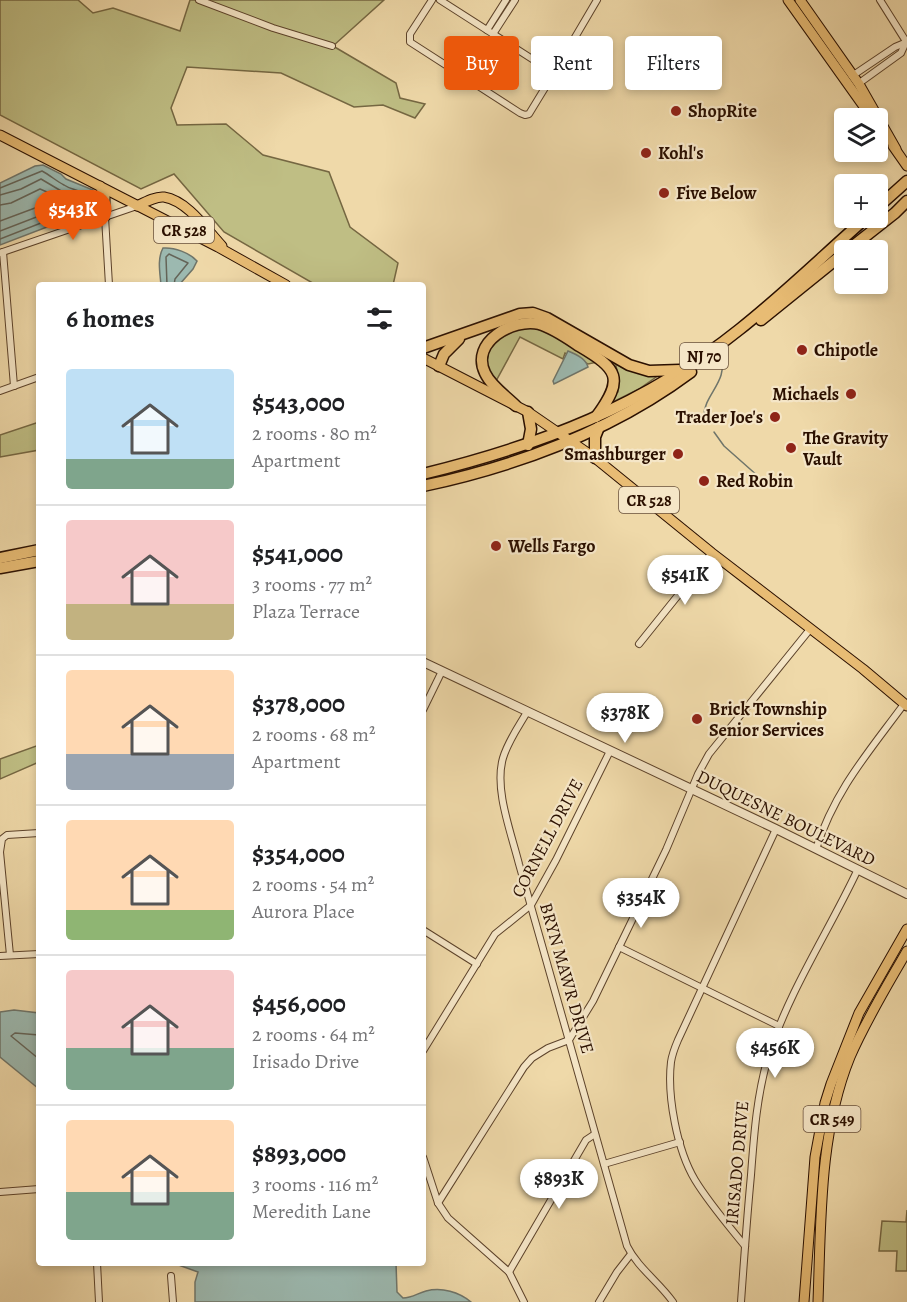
<!DOCTYPE html>
<meta charset="utf-8">
<style>
:root{--surface:#fff;--page:#f2f2f2;--text:#202124;--muted:#757577;--line:#e0e0e0;--accent:#ea580c}
body{margin:0;font-family:Alegreya,serif;background:var(--page);color:var(--text);height:100vh;display:flex;flex-direction:column;font-size:22px;white-space:nowrap}
*{box-sizing:border-box;margin:0}
p{font-size:20px;color:var(--muted)}
.icon{flex:none;width:33px;height:33px;fill:none;stroke:currentColor;stroke-width:2;stroke-linecap:round;stroke-linejoin:round}
.map{position:relative;flex:1;overflow:hidden}
.panel{position:absolute;left:36px;top:282px;width:390px;height:984px;display:flex;flex-direction:column;background:var(--surface);border-radius:6px;box-shadow:0 3px 9px #0003}
.panel>*{flex:none}
.guide{position:absolute;left:444px;top:36px;width:372px;height:54px;display:flex;gap:12px}
.buttons{position:absolute;left:834px;top:108px;display:grid;gap:12px}
.buttons a{display:grid;place-items:center;width:54px;height:54px;border-radius:6px;background:var(--surface);box-shadow:0 3px 9px #0003;font-size:30px}
.price{position:absolute;translate:-50% -51px;padding:0 14px;border-radius:21px;background:#fff;color:#222;font-size:20px;line-height:39px;filter:drop-shadow(0 2px 3px #0008)}
.price::after{content:'';position:absolute;left:50%;top:36px;width:18px;height:14px;margin-left:-9px;background:inherit;clip-path:polygon(0 0,100% 0,50% 100%)}
.price.on{background:var(--accent);color:#fff}
ul{padding:0;list-style:none}
li{display:flex;align-items:center;gap:18px;height:150px;padding:0 30px}
li+li{border-top:2px solid var(--line)}
li span{display:grid;place-items:center;flex:none;width:168px;height:120px;border-radius:6px;color:#555}
li>.icon{margin-inline-start:auto}
span .icon{width:72px;height:72px;fill:#fffc;stroke-width:1}
li b{font-size:26px}
h2{display:flex;justify-content:space-between;align-items:center;height:72px;padding:0 30px;font-size:26px}
.tag{padding:0 21px;border-radius:6px;background:var(--surface);box-shadow:0 3px 9px #0003;font-size:21px;line-height:54px}
.tag.on{background:var(--accent);color:#fff}
.map>svg:first-child{display:block}
.green{fill:#bfbe84;stroke:#756742;stroke-width:1.5}
.water{fill:#9cb9b0;stroke:#6f756a;stroke-width:1.5}
.lines{fill:none;stroke-linecap:round;stroke-linejoin:round}
.shore{stroke:#646458;stroke-width:1.5}
.stream{stroke:#6f756a;stroke-width:1.5}
.minor-casing{stroke:#5c422a;stroke-width:8}
.tertiary-casing{stroke:#5c422a;stroke-width:10}
.primary-casing{stroke:#2b1000;stroke-width:11}
.trunk-casing{stroke:#2b1000;stroke-width:13}
.minor{stroke:#f5e6c7;stroke-width:6}
.tertiary{stroke:#f5e6c7;stroke-width:8}
.primary{stroke:#e8bc74;stroke-width:9}
.trunk{stroke:#e8bc74;stroke-width:10}
.poi-dot{fill:#8f2418;stroke:#f5e6c7;stroke-width:2}
.labels{text-anchor:middle;stroke-width:4.5;stroke-linejoin:round;paint-order:stroke}
.shield{fill:#f5e6c7;stroke:#68503c;stroke-width:1.5}
.shield-label{font-size:16px;font-weight:bold;fill:#2b1000}
.poi-label{font-size:18px;font-weight:bold;fill:#2b1000;stroke:#f5e6c7;text-anchor:start}
.street-label{font-size:18px;fill:#2b1000;stroke:#f5e6c7}
</style>
<div class="map">
<svg width="907" height="1302" viewBox="0 0 907 1302">
<rect width="100%" height="100%" fill="#efd9a9"/>
<filter id="stains"><feTurbulence type="fractalNoise" baseFrequency=".00333" numOctaves="4"/><feColorMatrix values="0 0 0 0 .2 0 0 0 0 .09 0 0 0 0 .02 0 0 0 .5 -.17"/></filter>
<radialGradient id="worn" r=".72"><stop offset=".6" stop-color="#630" stop-opacity="0"/><stop offset="1" stop-color="#630" stop-opacity=".3"/></radialGradient>
<!-- green -->
<g class="green">
<polygon points="0,0 78,0 93,13 113,8 180,31 190,0 384,0 333,46 396,83 400,98 425,104 415,118 383,105 354,107 281,73 187,67 171,108 177,125 226,124 263,155 329,172 350,227 398,263 393,285 316,285 224,232 174,174 141,189 0,115"/>
<polygon points="531,327 548,331 598,362 588,364 565,353 563,359 520,337 496,381 485,365 486,357 492,344 508,332"/>
<polygon points="567,332 659,375 639,389 611,403 616,393 618,392 619,380 616,366 612,367"/>
<polygon points="39,422 39,450 0,457 0,435"/>
<polygon points="39,745 39,762 0,779 0,759"/>
<polygon points="907,1210 907,1271 896,1271 897,1251 879,1251 882,1221 906,1222"/>
</g>
<!-- water -->
<g class="water">
<polygon points="43,165 61,174 66,179 93,190 92,201 73,217 0,245 0,183 35,166"/>
<path d="M163 248C174 247 190 253 197 261L193 269 179 285H161C160 273 157 259 163 248Z"/>
<path d="M568 351C576 354 586 359 588 367L554 384 553 381Z"/>
<polygon points="14,1010 39,1013 39,1089 0,1057 0,1012"/>
<path d="M173 1263H396L397 1292 403 1298C412 1298 418 1293 426 1291 442 1287 459 1292 471 1302H195V1282L198 1272Z"/>
</g>
<g class="lines">
<!-- shore -->
<g class="shore">
<path d="M0 188 42 171C50 175 56 181 64 185 71 190 80 189 86 196V199L69 212 0 239"/>
<polyline points="0,195 21,189 41,179 73,198 65,206 0,231"/>
<polyline points="0,205 11,203 40,189 47,192 52,199 51,202 0,221"/>
<polyline points="167,285 166,257 169,254 188,263 175,279 174,285"/>
<polyline points="39,1035 15,1033 11,1036 39,1059"/>
</g>
<!-- stream -->
<g class="stream">
<path d="M704 415C704 395 730 379 720 357"/>
<polyline points="714,432 724,446 759,477"/>
</g>
<defs>
<g id="minor">
<polyline points="199,0 273,28 332,46"/>
<polyline points="432,0 410,34 410,42 520,113 525,115 529,114 554,73"/>
<polyline points="440,0 554,73 597,0"/>
<polyline points="880,0 907,43"/>
<polyline points="487,30 506,0"/>
<polyline points="493,34 515,0"/>
<polyline points="852,76 895,47 907,42"/>
<polyline points="858,84 901,53 906,42"/>
<polyline points="105,217 109,285"/>
<polyline points="3,252 14,386"/>
<polyline points="0,253 137,206"/>
<polyline points="0,391 39,377"/>
<polyline points="639,644 712,553"/>
<polyline points="423,710 442,671"/>
<path d="M527 712C519 726 508 741 503 758 494 789 511 832 519 864L627 1246C638 1268 659 1282 673 1302"/>
<path d="M816 849C835 790 868 753 904 704"/>
<polyline points="423,930 477,964"/>
<polyline points="619,947 779,1026"/>
<polyline points="10,955 0,852 2,839 7,835 39,833"/>
<polyline points="0,956 39,954"/>
<polyline points="423,1051 495,934 531,905 556,860 610,751"/>
<polyline points="423,1157 438,1203 448,1218 509,1272 524,1302"/>
<polyline points="604,1164 680,1142"/>
<polyline points="0,1192 39,1189"/>
<polyline points="438,1203 524,1067 532,1058 548,1048 569,1040 593,1001 666,850 698,774 709,754 811,628"/>
<path d="M745 1246C728 1225 709 1203 695 1180 677 1150 667 1096 671 1062 672 1055 675 1047 678 1040L776 829"/>
<polyline points="97,1263 99,1302"/>
<polyline points="509,1272 586,1140 595,1134"/>
<polyline points="171,1276 173,1302"/>
<polyline points="599,1302 617,1272 631,1254"/>
<path d="M741 1302C744 1260 747 1217 751 1175 754 1134 757 1093 769 1054 790 989 829 931 858 869"/>
</g>
<polyline id="tertiary" points="423,662 776,829 907,894"/>
<g id="primary">
<polyline points="788,0 872,118"/>
<polyline points="800,0 859,84 896,149"/>
<polyline points="0,135 218,247 286,285"/>
<polyline points="893,146 907,166"/>
<polyline points="100,186 105,196 105,217"/>
<path d="M137 206C145 202 156 196 164 197 188 201 207 230 222 246"/>
<polyline points="423,358 528,412 595,458 712,553 863,669 907,706"/>
<polyline points="804,1302 815,1157 825,1103 831,1084 859,1013 907,929"/>
<path d="M818 1302C821 1221 819 1133 850 1057 866 1020 887 986 907 951"/>
</g>
<g id="trunk">
<polyline points="878,207 907,181"/>
<polyline points="848,250 895,213 907,201"/>
<polyline points="761,320 844,253"/>
<polyline points="423,348 520,314 533,313 547,318 629,365 649,371 680,370"/>
<polyline points="439,366 444,354 459,339"/>
<path d="M516 406C506 396 491 386 485 373 470 342 513 318 539 324 553 328 567 338 579 346 618 369 625 378 596 417"/>
<polyline points="528,445 531,429 528,412"/>
<polyline points="595,458 595,437 599,427"/>
<path d="M423 474C541 445 644 406 740 329 783 295 825 254 866 218"/>
<path d="M423 486C517 466 613 430 691 372"/>
<polyline points="0,558 39,550"/>
<polyline points="0,568 39,561"/>
</g>
</defs>
<!-- minor casing -->
<use href="#minor" class="minor-casing"/>
<!-- tertiary casing -->
<use href="#tertiary" class="tertiary-casing"/>
<!-- primary casing -->
<use href="#primary" class="primary-casing"/>
<!-- trunk casing -->
<use href="#trunk" class="trunk-casing"/>
<!-- minor -->
<use href="#minor" class="minor"/>
<!-- tertiary -->
<use href="#tertiary" class="tertiary"/>
<!-- primary -->
<use href="#primary" class="primary"/>
<!-- trunk -->
<use href="#trunk" class="trunk"/>
</g>
<!-- markers -->
<g class="poi-dot">
<circle cx="676" cy="111" r="6"/>
<circle cx="646" cy="153" r="6"/>
<circle cx="664" cy="193" r="6"/>
<circle cx="802" cy="350" r="6"/>
<circle cx="851" cy="394" r="6"/>
<circle cx="775" cy="417" r="6"/>
<circle cx="791" cy="448" r="6"/>
<circle cx="678" cy="454" r="6"/>
<circle cx="704" cy="481" r="6"/>
<circle cx="496" cy="546" r="6"/>
<circle cx="697" cy="719" r="6"/>
</g>
<g class="labels">
<!-- shield labels -->
<g class="shield">
<rect x="154" y="217" width="60" height="26" rx="4.5"/>
<rect x="680" y="343" width="48" height="26" rx="4.5"/>
<rect x="619" y="487" width="60" height="26" rx="4.5"/>
<rect x="803.5" y="1106" width="57" height="26" rx="4.5"/>
</g>
<g class="shield-label">
<text x="184" y="236">CR 528</text>
<text x="704" y="362">NJ 70</text>
<text x="649" y="506">CR 528</text>
<text x="832" y="1125">CR 549</text>
</g>
<!-- poi labels -->
<g class="poi-label">
<text x="688" y="117">ShopRite</text>
<text x="658" y="159">Kohl's</text>
<text x="676" y="199">Five Below</text>
<text x="814" y="356">Chipotle</text>
<text x="839" y="400" text-anchor="end">Michaels</text>
<text x="763" y="423" text-anchor="end">Trader Joe's</text>
<text x="803" y="444">The Gravity<tspan x="803" dy="21">Vault</tspan></text>
<text x="666" y="460" text-anchor="end">Smashburger</text>
<text x="716" y="487">Red Robin</text>
<text x="508" y="552">Wells Fargo</text>
<text x="709" y="715">Brick Township<tspan x="709" dy="21">Senior Services</tspan></text>
</g>
<!-- street labels -->
<g class="street-label">
<text transform="translate(786 818) rotate(26)" y="6">DUQUESNE BOULEVARD</text>
<text transform="translate(547 838) rotate(-62)" y="6">CORNELL DRIVE</text>
<text transform="translate(567 978) rotate(74)" y="6">BRYN MAWR DRIVE</text>
<text transform="translate(737 1163) rotate(-85)" y="6">IRISADO DRIVE</text>
</g>
</g>
<rect width="100%" height="100%" filter="url(#stains)"/>
<rect width="100%" height="100%" fill="url(#worn)"/>
</svg>
<div class="buttons">
<a><svg class="icon" aria-label="layers" viewBox="0 0 24 24"><path d="M12 4l9 5-9 5-9-5zM3 14l9 5 9-5"/></svg></a>
<a>+</a>
<a>−</a>
</div>
<b class="price on" style="left:73px;top:241px">$543K</b>
<b class="price" style="left:685px;top:606px">$541K</b>
<b class="price" style="left:625px;top:744px">$378K</b>
<b class="price" style="left:641px;top:929px">$354K</b>
<b class="price" style="left:775px;top:1079px">$456K</b>
<b class="price" style="left:559px;top:1210px">$893K</b>
<div class="guide">
<a class="tag on">Buy</a>
<a class="tag">Rent</a>
<a class="tag">Filters</a>
</div>
<section class="panel">
<h2>6 homes<svg class="icon" aria-label="filters" viewBox="0 0 24 24"><path d="M4 7h16M4 17h16"/><circle cx="9" cy="7" r="2"/><circle cx="15" cy="17" r="2"/></svg></h2>
<ul>
<li><span style="background:linear-gradient(#bfe0f5 75%,#7fa58c 0)"><svg class="icon" aria-label="home" viewBox="0 0 24 24"><path d="M3 11l9-7 9 7M6 9v11h12V9"/></svg></span><div><b>$543,000</b><p>2 rooms · 80 m²</p><p>Apartment</p></div></li>
<li><span style="background:linear-gradient(#f6c9c9 70%,#c2b280 0)"><svg class="icon" aria-label="home" viewBox="0 0 24 24"><path d="M3 11l9-7 9 7M6 9v11h12V9"/></svg></span><div><b>$541,000</b><p>3 rooms · 77 m²</p><p>Plaza Terrace</p></div></li>
<li><span style="background:linear-gradient(#ffd9b3 70%,#9aa5b1 0)"><svg class="icon" aria-label="home" viewBox="0 0 24 24"><path d="M3 11l9-7 9 7M6 9v11h12V9"/></svg></span><div><b>$378,000</b><p>2 rooms · 68 m²</p><p>Apartment</p></div></li>
<li><span style="background:linear-gradient(#ffd9b3 75%,#8fb573 0)"><svg class="icon" aria-label="home" viewBox="0 0 24 24"><path d="M3 11l9-7 9 7M6 9v11h12V9"/></svg></span><div><b>$354,000</b><p>2 rooms · 54 m²</p><p>Aurora Place</p></div></li>
<li><span style="background:linear-gradient(#f6c9c9 65%,#7fa58c 0)"><svg class="icon" aria-label="home" viewBox="0 0 24 24"><path d="M3 11l9-7 9 7M6 9v11h12V9"/></svg></span><div><b>$456,000</b><p>2 rooms · 64 m²</p><p>Irisado Drive</p></div></li>
<li><span style="background:linear-gradient(#ffd9b3 60%,#7fa58c 0)"><svg class="icon" aria-label="home" viewBox="0 0 24 24"><path d="M3 11l9-7 9 7M6 9v11h12V9"/></svg></span><div><b>$893,000</b><p>3 rooms · 116 m²</p><p>Meredith Lane</p></div></li>
</ul>
</section>
</div>
